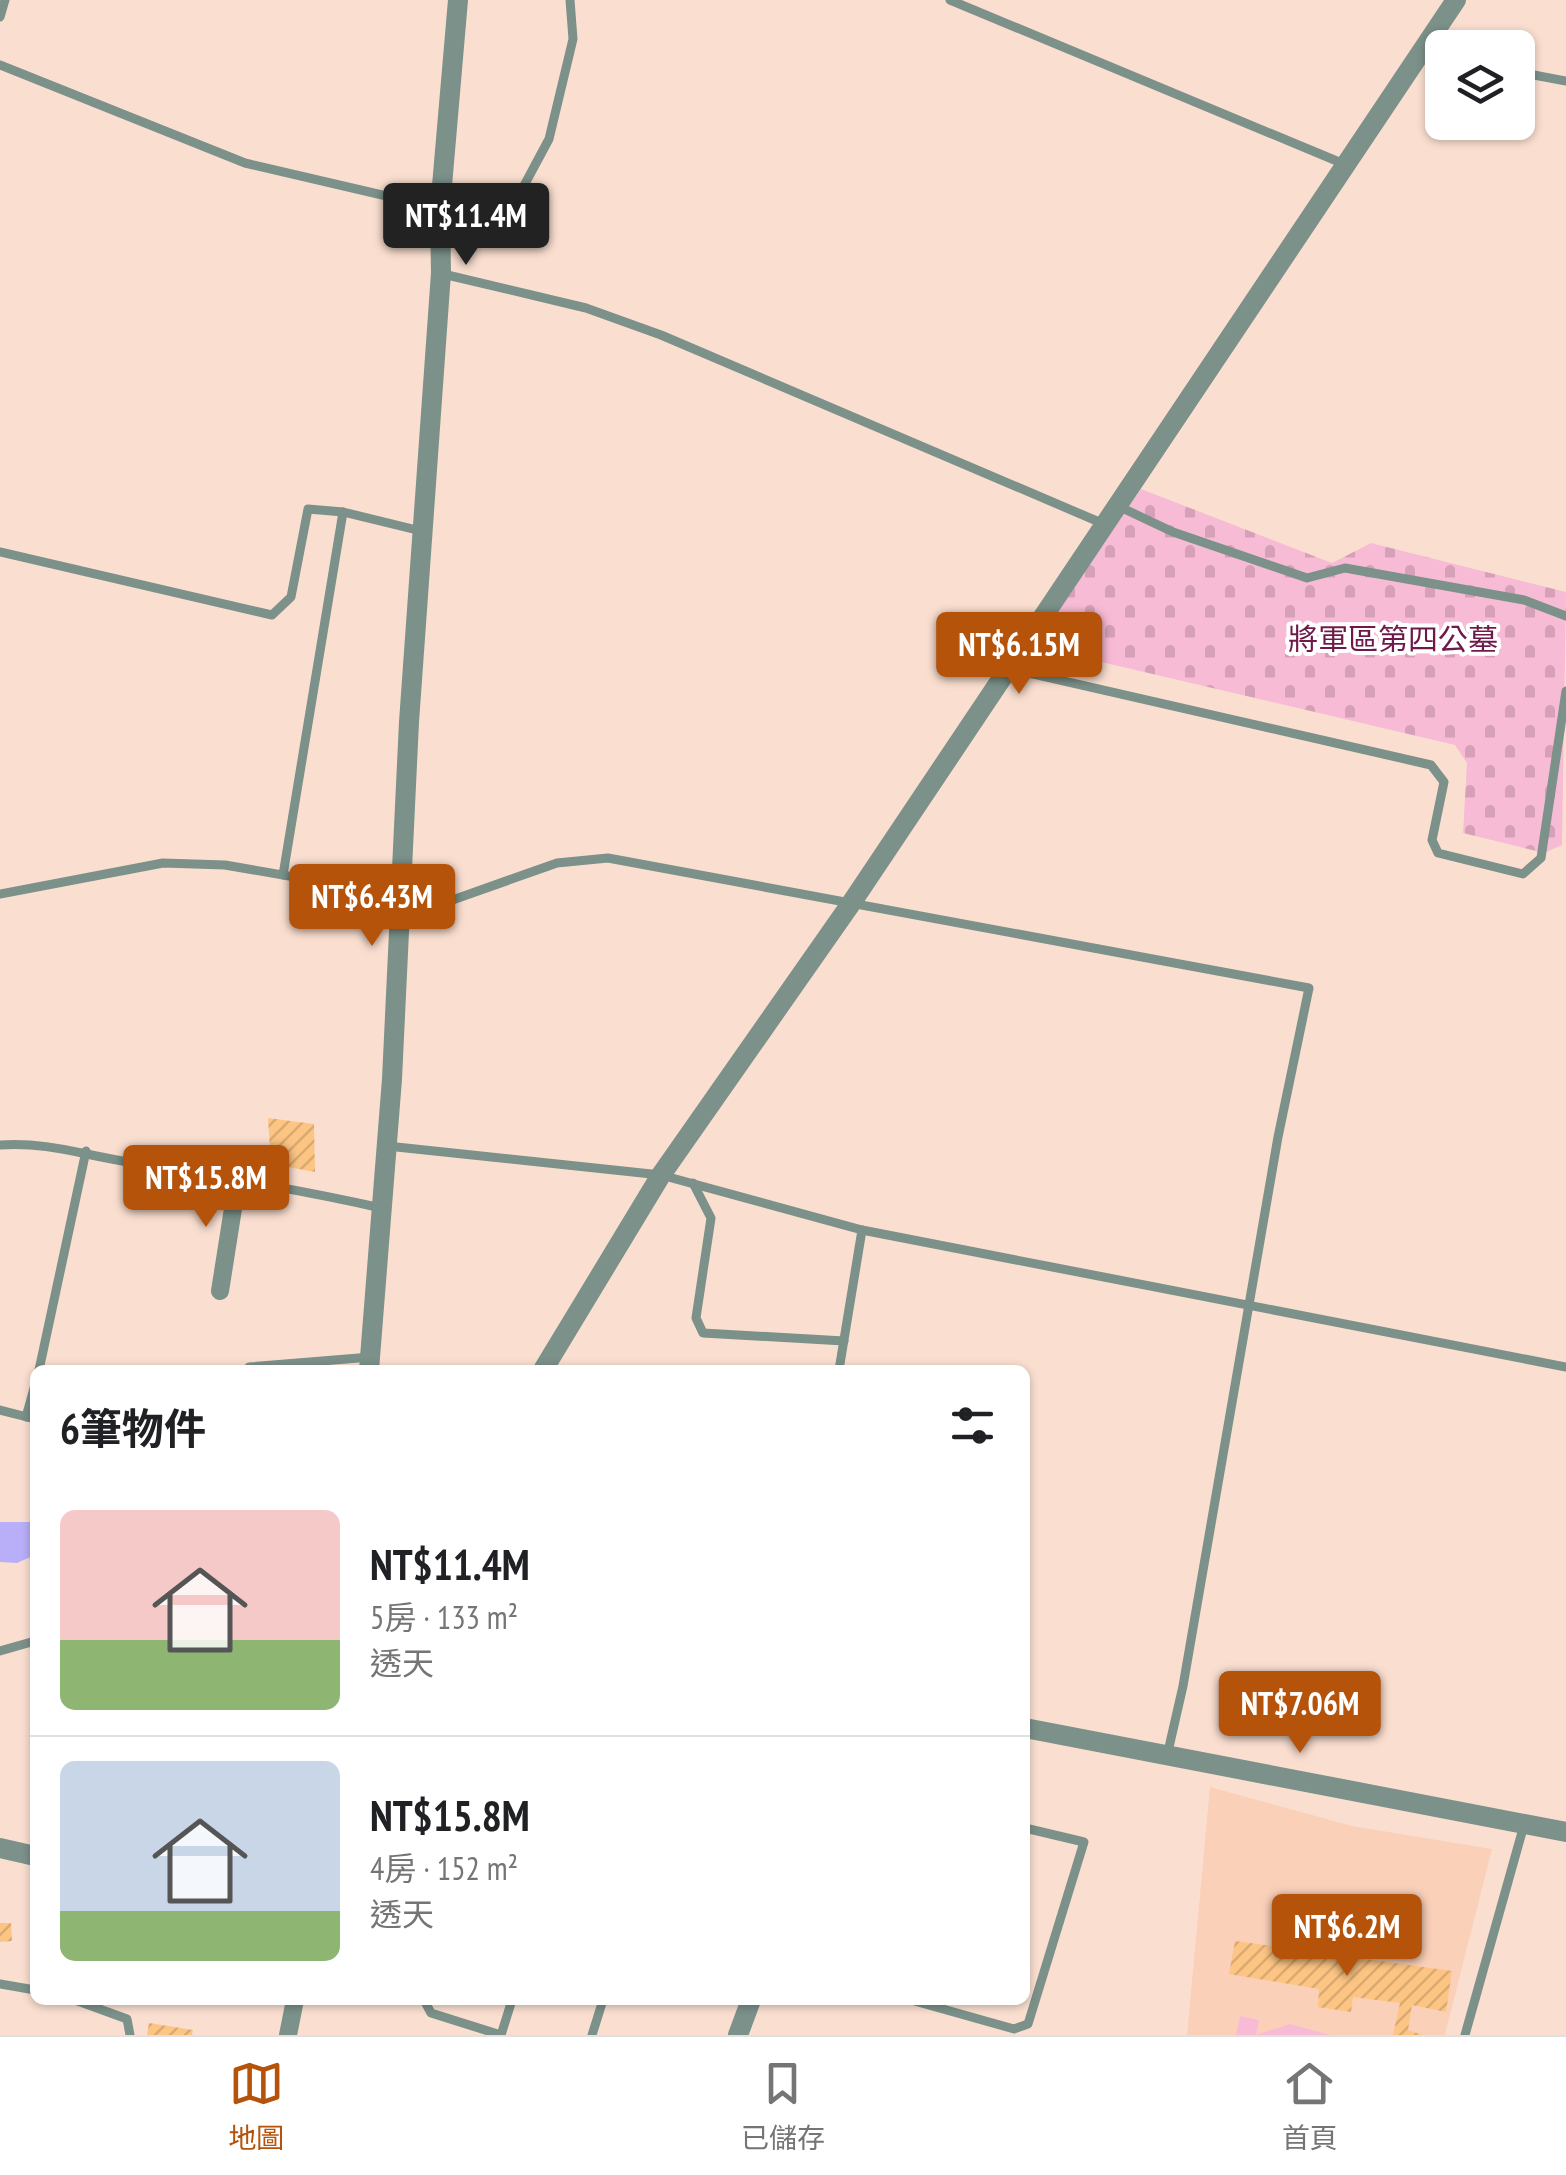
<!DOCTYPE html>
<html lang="zh-TW">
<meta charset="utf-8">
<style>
:root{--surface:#fff;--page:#f6f6f6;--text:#202124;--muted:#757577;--line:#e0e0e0;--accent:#b45309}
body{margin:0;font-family:"PT Sans Narrow","Noto Sans TC",sans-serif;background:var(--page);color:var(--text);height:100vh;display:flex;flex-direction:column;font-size:38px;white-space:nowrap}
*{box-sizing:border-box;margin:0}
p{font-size:32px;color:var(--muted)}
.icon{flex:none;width:55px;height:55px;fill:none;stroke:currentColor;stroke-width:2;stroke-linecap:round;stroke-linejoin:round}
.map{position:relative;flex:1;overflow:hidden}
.drawer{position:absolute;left:30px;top:1365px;width:1000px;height:640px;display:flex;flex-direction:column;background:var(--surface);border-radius:15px;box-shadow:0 2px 8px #0004}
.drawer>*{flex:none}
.buttons{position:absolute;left:1425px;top:30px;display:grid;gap:20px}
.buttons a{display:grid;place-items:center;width:110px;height:110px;border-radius:15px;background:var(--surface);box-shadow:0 2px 8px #0004;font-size:50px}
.price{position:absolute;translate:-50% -85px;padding:0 22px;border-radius:10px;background:var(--accent);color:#fff;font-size:32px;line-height:65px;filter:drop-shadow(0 2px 5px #0008)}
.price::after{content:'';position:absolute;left:50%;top:60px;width:30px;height:22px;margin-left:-15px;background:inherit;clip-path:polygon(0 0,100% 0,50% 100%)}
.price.current{background:#222;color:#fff}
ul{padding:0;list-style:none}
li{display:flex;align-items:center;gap:30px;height:250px;padding:0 30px}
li+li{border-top:2px solid var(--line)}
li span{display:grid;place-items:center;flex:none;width:280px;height:200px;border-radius:15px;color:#555}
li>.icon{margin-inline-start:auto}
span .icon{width:120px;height:120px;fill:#fffc;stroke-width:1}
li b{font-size:42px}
h2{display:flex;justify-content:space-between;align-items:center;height:120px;padding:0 30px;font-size:42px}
.tabs{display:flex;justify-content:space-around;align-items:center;height:140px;border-top:2px solid var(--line);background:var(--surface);font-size:28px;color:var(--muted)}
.tabs a{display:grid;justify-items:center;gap:5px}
.tabs .current{color:var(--accent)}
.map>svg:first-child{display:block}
.built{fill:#fad0b9}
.cemetery{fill:url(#cemetery-stones)}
.garden{fill:#f8bbd6}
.water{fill:#b9aff9}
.building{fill:url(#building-hatch)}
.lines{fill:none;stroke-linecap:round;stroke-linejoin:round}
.service{stroke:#7b9189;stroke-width:9}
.minor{stroke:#7b9189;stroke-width:18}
.tertiary{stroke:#7b9189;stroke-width:20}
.labels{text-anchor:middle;stroke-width:8;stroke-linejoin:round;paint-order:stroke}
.park-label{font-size:30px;fill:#6f194a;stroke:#fff}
</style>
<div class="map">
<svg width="1566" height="2035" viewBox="0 0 1566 2035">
<defs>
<pattern id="cemetery-stones" width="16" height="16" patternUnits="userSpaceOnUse" patternTransform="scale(2.5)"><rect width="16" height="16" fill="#f8bbd6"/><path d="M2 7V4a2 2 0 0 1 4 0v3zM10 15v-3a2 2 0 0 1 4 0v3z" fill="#d6a1b8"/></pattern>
<pattern id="building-hatch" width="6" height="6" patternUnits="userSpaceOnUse" patternTransform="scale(2.5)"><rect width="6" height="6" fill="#fdc583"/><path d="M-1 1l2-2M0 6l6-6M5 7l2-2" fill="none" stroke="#daaa71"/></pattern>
</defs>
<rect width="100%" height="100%" fill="#fadfd0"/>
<!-- built -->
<polygon class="built" points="1210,1787 1352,1826 1492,1849 1445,2035 1187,2035"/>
<!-- cemetery -->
<polygon class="cemetery" points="1141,489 1332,563 1371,543 1566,592 1562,845 1544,853 1463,833 1467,763 1455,745 1033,646"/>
<!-- garden -->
<polygon class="garden" points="1240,2016 1259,2020 1256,2035 1290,2024 1330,2035 1236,2035"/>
<!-- water -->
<polygon class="water" points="0,1522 35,1522 35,1555 17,1563 0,1562"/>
<!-- building -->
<g class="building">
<polygon points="268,1118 314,1124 315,1172 271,1164"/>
<polygon points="0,1923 11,1923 12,1941 0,1942"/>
<polygon points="1235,1941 1452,1971 1446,2012 1412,2005 1408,2030 1423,2035 1393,2035 1400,2003 1353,1997 1351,2012 1318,2007 1319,1989 1229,1974"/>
<polygon points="149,2023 193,2030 192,2035 147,2035"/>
</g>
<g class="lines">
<!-- service -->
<g class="service">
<polyline points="950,0 1344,164"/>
<polyline points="0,17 5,0"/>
<polyline points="1423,54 1442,57"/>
<polyline points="0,65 245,163 438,208"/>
<polyline points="1518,72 1566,81"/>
<polyline points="442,228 497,236 549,139 573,39 570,0"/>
<polyline points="443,274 586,308 661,335 1104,524"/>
<polyline points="1120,507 1173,532 1307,578 1345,568 1524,600 1566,616"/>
<polyline points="0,552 272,615 291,597 308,509 343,512 421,531"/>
<polyline points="1011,669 1431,765 1444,782 1432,840 1438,853 1523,874 1541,858 1566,691"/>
<polyline points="283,875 343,512"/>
<polyline points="0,894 163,863 225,865 444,903 557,863 608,858 1309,988 1278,1137 1183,1686 1167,1756"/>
<path d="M0 1145C50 1142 82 1155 129 1162 214 1176 297 1189 381 1208"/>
<polyline points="387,1146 661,1175 862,1230 1566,1367"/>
<polyline points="693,1183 711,1218 696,1318 703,1333 844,1341"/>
<polyline points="249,1367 371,1357"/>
<polyline points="39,1370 86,1151"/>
<polyline points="839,1370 862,1230"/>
<polyline points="0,1410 35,1419"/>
<polyline points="26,1417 35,1385"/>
<polyline points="0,1651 35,1641"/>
<polyline points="0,1984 35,1990"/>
<polyline points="75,2000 127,2019 130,2035"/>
<polyline points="424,2000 431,2013 501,2035 512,2000"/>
<polyline points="911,2000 1014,2029 1028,2024 1084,1842 1025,1828"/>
<polyline points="592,2035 603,2000"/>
<polyline points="1465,2035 1524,1825"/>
</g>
<!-- minor -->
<g class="minor">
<polyline points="220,1291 238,1177"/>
<polyline points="288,2035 295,2000"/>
</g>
<!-- tertiary -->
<g class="tertiary">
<polyline points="369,1370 392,1079 409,722 441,273 440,209 458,0"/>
<polyline points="543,1370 661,1175 850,905 1456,0"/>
<polyline points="1025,1728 1566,1832"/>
<polyline points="0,1848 35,1856"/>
<polyline points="738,2035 751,2000"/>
</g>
</g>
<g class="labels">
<!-- park labels -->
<g class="park-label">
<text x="1393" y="650">將軍區第四公墓</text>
</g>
</g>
</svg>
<div class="buttons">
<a><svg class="icon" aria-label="layers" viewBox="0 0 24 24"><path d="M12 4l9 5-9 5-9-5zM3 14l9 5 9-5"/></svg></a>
</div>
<b class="price current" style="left:466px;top:268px">NT$11.4M</b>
<b class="price" style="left:1019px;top:697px">NT$6.15M</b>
<b class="price" style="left:372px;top:949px">NT$6.43M</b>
<b class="price" style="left:206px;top:1230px">NT$15.8M</b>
<b class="price" style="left:1300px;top:1756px">NT$7.06M</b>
<b class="price" style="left:1347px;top:1979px">NT$6.2M</b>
<section class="drawer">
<h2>6筆物件<svg class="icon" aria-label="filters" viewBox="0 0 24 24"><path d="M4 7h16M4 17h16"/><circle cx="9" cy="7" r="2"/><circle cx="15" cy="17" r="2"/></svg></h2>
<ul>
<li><span style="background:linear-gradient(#f6c9c9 65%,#8fb573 0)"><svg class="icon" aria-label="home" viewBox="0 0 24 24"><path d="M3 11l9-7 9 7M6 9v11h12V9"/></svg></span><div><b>NT$11.4M</b><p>5房 · 133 m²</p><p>透天</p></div></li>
<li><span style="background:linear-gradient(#c9d6e8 75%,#8fb573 0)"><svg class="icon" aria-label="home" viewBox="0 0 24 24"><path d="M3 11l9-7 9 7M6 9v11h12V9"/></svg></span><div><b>NT$15.8M</b><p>4房 · 152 m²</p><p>透天</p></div></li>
</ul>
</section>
</div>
<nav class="tabs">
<a class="current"><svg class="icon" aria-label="map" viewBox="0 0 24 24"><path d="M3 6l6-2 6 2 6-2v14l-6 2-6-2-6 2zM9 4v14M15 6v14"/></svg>地圖</a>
<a><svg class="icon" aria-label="saved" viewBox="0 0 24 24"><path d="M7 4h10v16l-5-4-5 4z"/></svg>已儲存</a>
<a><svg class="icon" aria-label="home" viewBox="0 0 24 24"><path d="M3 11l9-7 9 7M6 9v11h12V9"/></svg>首頁</a>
</nav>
